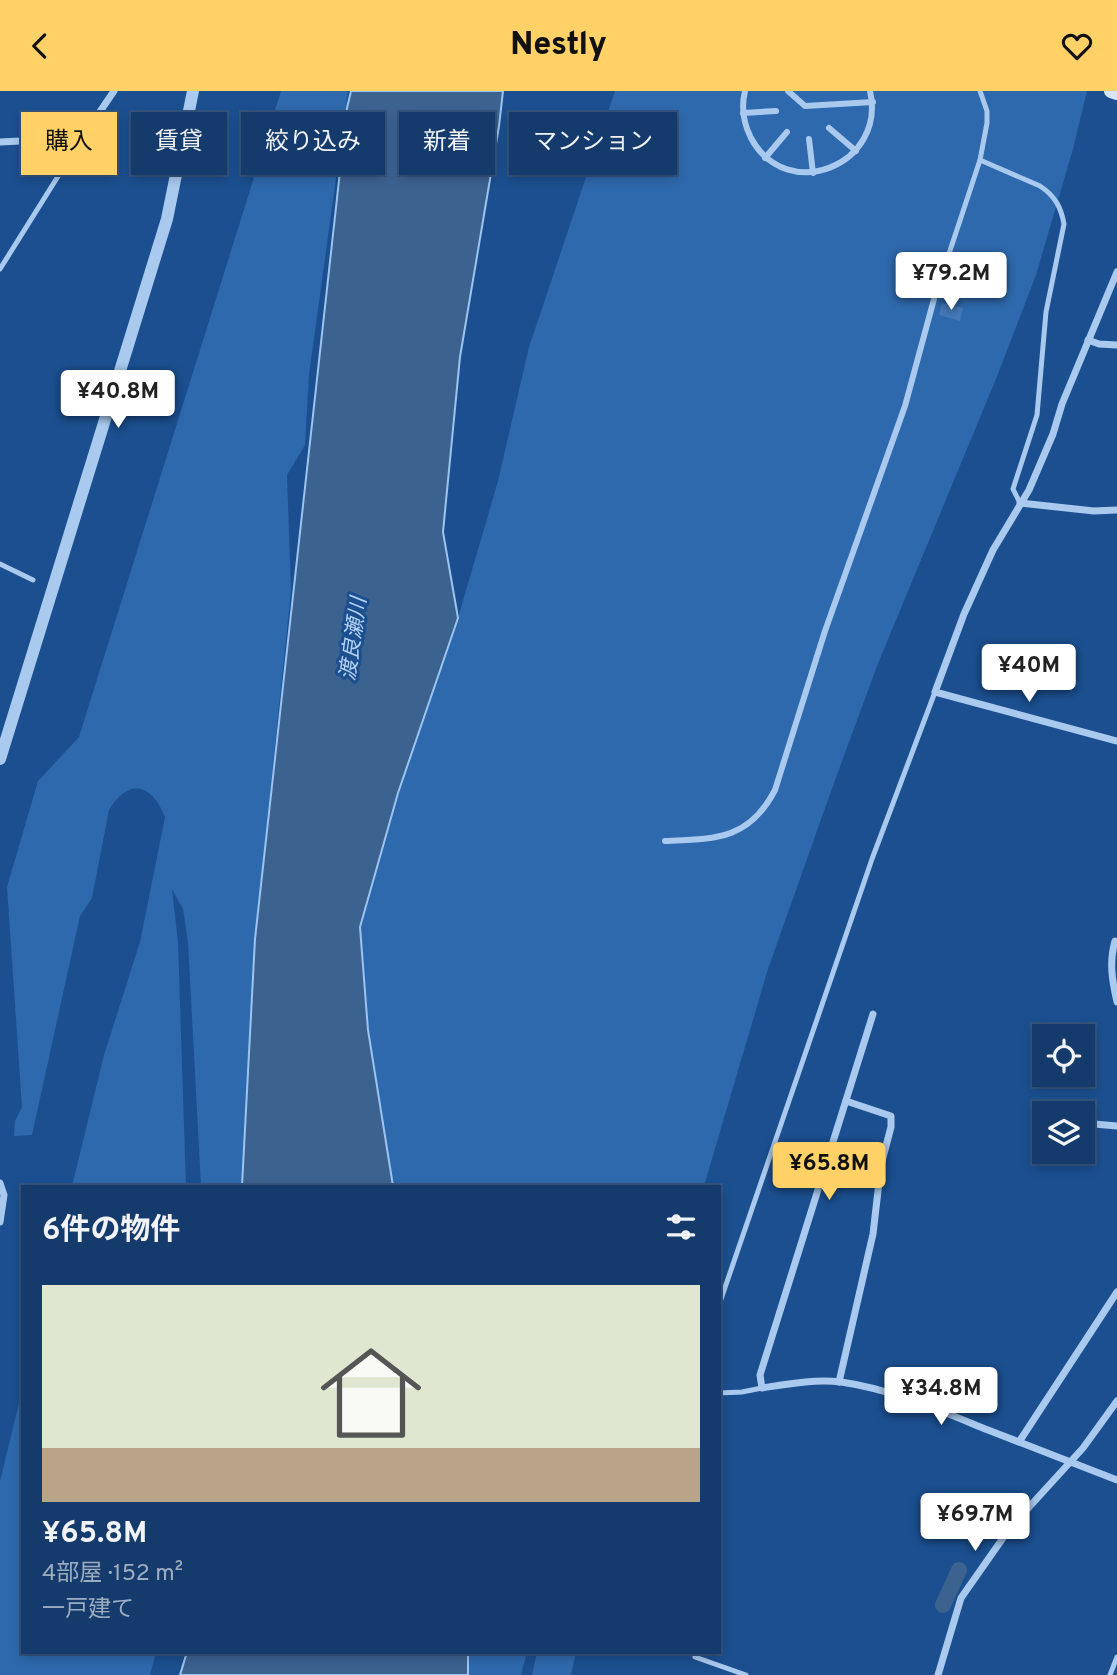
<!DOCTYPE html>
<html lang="ja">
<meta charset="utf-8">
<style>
:root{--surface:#143b6b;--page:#1d4271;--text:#f1f3f6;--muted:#9dadc1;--line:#33557e;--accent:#ffd166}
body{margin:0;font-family:Overpass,"Noto Sans JP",sans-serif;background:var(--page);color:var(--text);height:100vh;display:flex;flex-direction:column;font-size:26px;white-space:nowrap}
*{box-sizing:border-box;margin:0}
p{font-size:23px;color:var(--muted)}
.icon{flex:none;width:38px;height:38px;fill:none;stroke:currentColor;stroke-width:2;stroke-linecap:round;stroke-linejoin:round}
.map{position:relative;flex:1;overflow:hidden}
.sheet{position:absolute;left:21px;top:1094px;width:700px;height:469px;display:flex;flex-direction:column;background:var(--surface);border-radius:0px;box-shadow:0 4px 10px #0003,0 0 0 2px var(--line)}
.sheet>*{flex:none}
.banner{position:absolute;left:21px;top:21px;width:700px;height:63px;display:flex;gap:14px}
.buttons{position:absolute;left:1032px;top:933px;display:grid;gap:14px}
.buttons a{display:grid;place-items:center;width:63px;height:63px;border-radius:0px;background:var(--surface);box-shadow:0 4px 10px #0003,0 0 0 2px var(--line);font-size:35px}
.price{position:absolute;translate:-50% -60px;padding:0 16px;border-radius:7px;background:#fff;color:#222;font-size:23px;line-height:46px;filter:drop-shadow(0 2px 4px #0008)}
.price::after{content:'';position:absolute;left:50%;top:42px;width:21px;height:16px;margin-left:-10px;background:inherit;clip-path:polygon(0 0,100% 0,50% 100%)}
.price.selected{background:var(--accent);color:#111}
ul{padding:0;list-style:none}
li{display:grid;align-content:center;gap:14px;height:371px;padding:0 21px}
li span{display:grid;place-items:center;height:217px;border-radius:0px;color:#555}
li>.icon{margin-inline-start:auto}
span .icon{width:126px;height:126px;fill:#fffc;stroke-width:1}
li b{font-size:30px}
h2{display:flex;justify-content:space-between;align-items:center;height:84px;padding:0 21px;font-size:30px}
.chip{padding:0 24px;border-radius:0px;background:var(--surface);box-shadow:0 4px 10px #0003,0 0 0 2px var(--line);font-size:24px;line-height:63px}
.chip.selected{background:var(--accent);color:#111}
header{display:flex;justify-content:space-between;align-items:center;height:91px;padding:0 21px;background:var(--accent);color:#111;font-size:32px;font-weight:800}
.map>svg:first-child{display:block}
.green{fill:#2e69ad}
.water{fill:#3c6290;stroke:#9cc4f0;stroke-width:2}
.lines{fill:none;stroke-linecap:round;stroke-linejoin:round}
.canal{stroke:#3c6290;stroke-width:16}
.building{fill:#4478b7}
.service{stroke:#a9c9ee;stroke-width:5}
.pedestrian{stroke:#a9c9ee;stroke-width:6}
.minor{stroke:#a9c9ee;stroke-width:7}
.tertiary{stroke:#a9c9ee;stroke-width:12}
.secondary{stroke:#d6e6fa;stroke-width:14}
.labels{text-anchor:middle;stroke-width:6;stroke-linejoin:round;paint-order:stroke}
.water-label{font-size:21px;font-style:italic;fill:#b5d3f5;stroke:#1b4f8f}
</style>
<header><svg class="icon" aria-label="back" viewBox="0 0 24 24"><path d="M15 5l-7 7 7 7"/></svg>Nestly<svg class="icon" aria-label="heart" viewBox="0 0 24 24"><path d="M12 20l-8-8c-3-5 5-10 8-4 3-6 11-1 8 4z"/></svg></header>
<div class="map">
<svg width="1117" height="1584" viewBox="0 0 1117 1584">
<rect width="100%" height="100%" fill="#1b4f8f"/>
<!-- green -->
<g class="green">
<path d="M281 0H348L309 284 305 354 287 384 291 500 255 848 242 1095H201L188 851 183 818 172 798 178 851 186 1095H72L104 964 140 851 165 726C152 693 129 686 109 719L92 807 80 825 32 1044 14 1045 15 1030 22 1016 7 796 38 690 79 646Z"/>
<polygon points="615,0 1087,0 1073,58 1036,184 998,283 877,575 834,692 768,878 704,1095 393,1095 368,939 360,836 398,702 458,527 498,390 529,256"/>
<polygon points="23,1296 23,1561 156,1561 150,1584 0,1584 0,1390"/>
<polygon points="468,1561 527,1561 521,1584 468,1584"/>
<polygon points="537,1561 576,1561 571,1584 532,1584"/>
</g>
<!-- water -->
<g class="water">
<polygon points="351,0 503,0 499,35 460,266 443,441 458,527 398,702 360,836 368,939 393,1095 242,1095 255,848 347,17"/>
<polygon points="187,1561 468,1561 468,1584 180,1584"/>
</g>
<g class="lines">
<!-- canal -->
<polyline class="canal" points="943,1514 959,1479"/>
</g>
<!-- building -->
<polygon class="building" points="942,212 963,217 960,230 939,224"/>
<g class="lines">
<!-- service -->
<g class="service">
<path d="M980 69 1040 95C1055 105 1061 116 1064 133L1046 221 1037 324 1013 398 1020 412"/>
<polyline points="0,178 82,47"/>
<polyline points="934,208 980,69 987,32 987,20 980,0"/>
<polyline points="0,473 33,489"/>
<polyline points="719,1214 872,768 935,601"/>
<polyline points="719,1302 742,1301 762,1297"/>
<polyline points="695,1566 746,1584"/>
<polyline points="1110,1584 1117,1566"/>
</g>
<!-- pedestrian -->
<g class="pedestrian">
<path d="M745 0C741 16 744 33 751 47 787 114 887 74 870 0"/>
<polyline points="788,0 805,15 873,11"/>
<polyline points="743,22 776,20"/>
<polyline points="829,37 856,60"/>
<polyline points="809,48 813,82"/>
<polyline points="765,67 787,41"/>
<path d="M665 750C716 748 749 749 775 699L825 540 905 315 934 208"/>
</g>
<!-- minor -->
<g class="minor">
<polyline points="0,51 82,47 114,0"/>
<polyline points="1117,181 1062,313 1053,343 1029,399 993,459 964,523 935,601 1117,650"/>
<polyline points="1088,249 1099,253 1117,254"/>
<polyline points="1020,412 1094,420 1117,419"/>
<path d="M1115 850C1109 871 1112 889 1117 911"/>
<path d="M873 923 760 1284 762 1297C788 1293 814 1288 841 1291 891 1298 941 1320 988 1339 1031 1356 1074 1372 1117 1389"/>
<polyline points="1083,1032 1117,1035"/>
<polyline points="0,1092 4,1104 0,1131"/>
<polyline points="839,1291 873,1143 881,1074 891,1036 891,1025 846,1010"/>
<polyline points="1019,1351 1117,1201"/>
<polyline points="938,1584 961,1507 1010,1437 1083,1357 1117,1310"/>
</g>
<!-- tertiary -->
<polyline class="tertiary" points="0,668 167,128 193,0"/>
<!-- secondary -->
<polyline class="secondary" points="1111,0 1117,2"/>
</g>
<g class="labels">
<!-- water labels -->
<g class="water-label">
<text transform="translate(353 548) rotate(-82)" y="7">渡良瀬川</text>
</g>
</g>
</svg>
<div class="buttons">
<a><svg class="icon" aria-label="locate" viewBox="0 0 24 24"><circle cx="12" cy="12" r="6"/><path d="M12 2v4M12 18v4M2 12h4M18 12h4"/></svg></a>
<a><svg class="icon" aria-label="layers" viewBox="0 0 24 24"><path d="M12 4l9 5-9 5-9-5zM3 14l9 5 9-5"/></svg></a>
</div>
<b class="price" style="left:951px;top:221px">¥79.2M</b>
<b class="price" style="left:118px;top:339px">¥40.8M</b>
<b class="price" style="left:1029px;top:613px">¥40M</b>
<b class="price selected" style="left:829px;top:1111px">¥65.8M</b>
<b class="price" style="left:941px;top:1336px">¥34.8M</b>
<b class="price" style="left:975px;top:1462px">¥69.7M</b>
<div class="banner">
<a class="chip selected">購入</a>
<a class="chip">賃貸</a>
<a class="chip">絞り込み</a>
<a class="chip">新着</a>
<a class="chip">マンション</a>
</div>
<section class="sheet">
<h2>6件の物件<svg class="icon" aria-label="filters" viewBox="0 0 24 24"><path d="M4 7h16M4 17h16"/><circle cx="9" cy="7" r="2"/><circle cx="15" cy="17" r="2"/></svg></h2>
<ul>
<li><span style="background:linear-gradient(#dfe7d0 75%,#b9a48a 0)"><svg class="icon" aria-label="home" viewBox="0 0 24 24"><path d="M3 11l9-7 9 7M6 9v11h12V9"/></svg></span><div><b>¥65.8M</b><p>4部屋 · 152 m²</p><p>一戸建て</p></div></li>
</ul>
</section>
</div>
